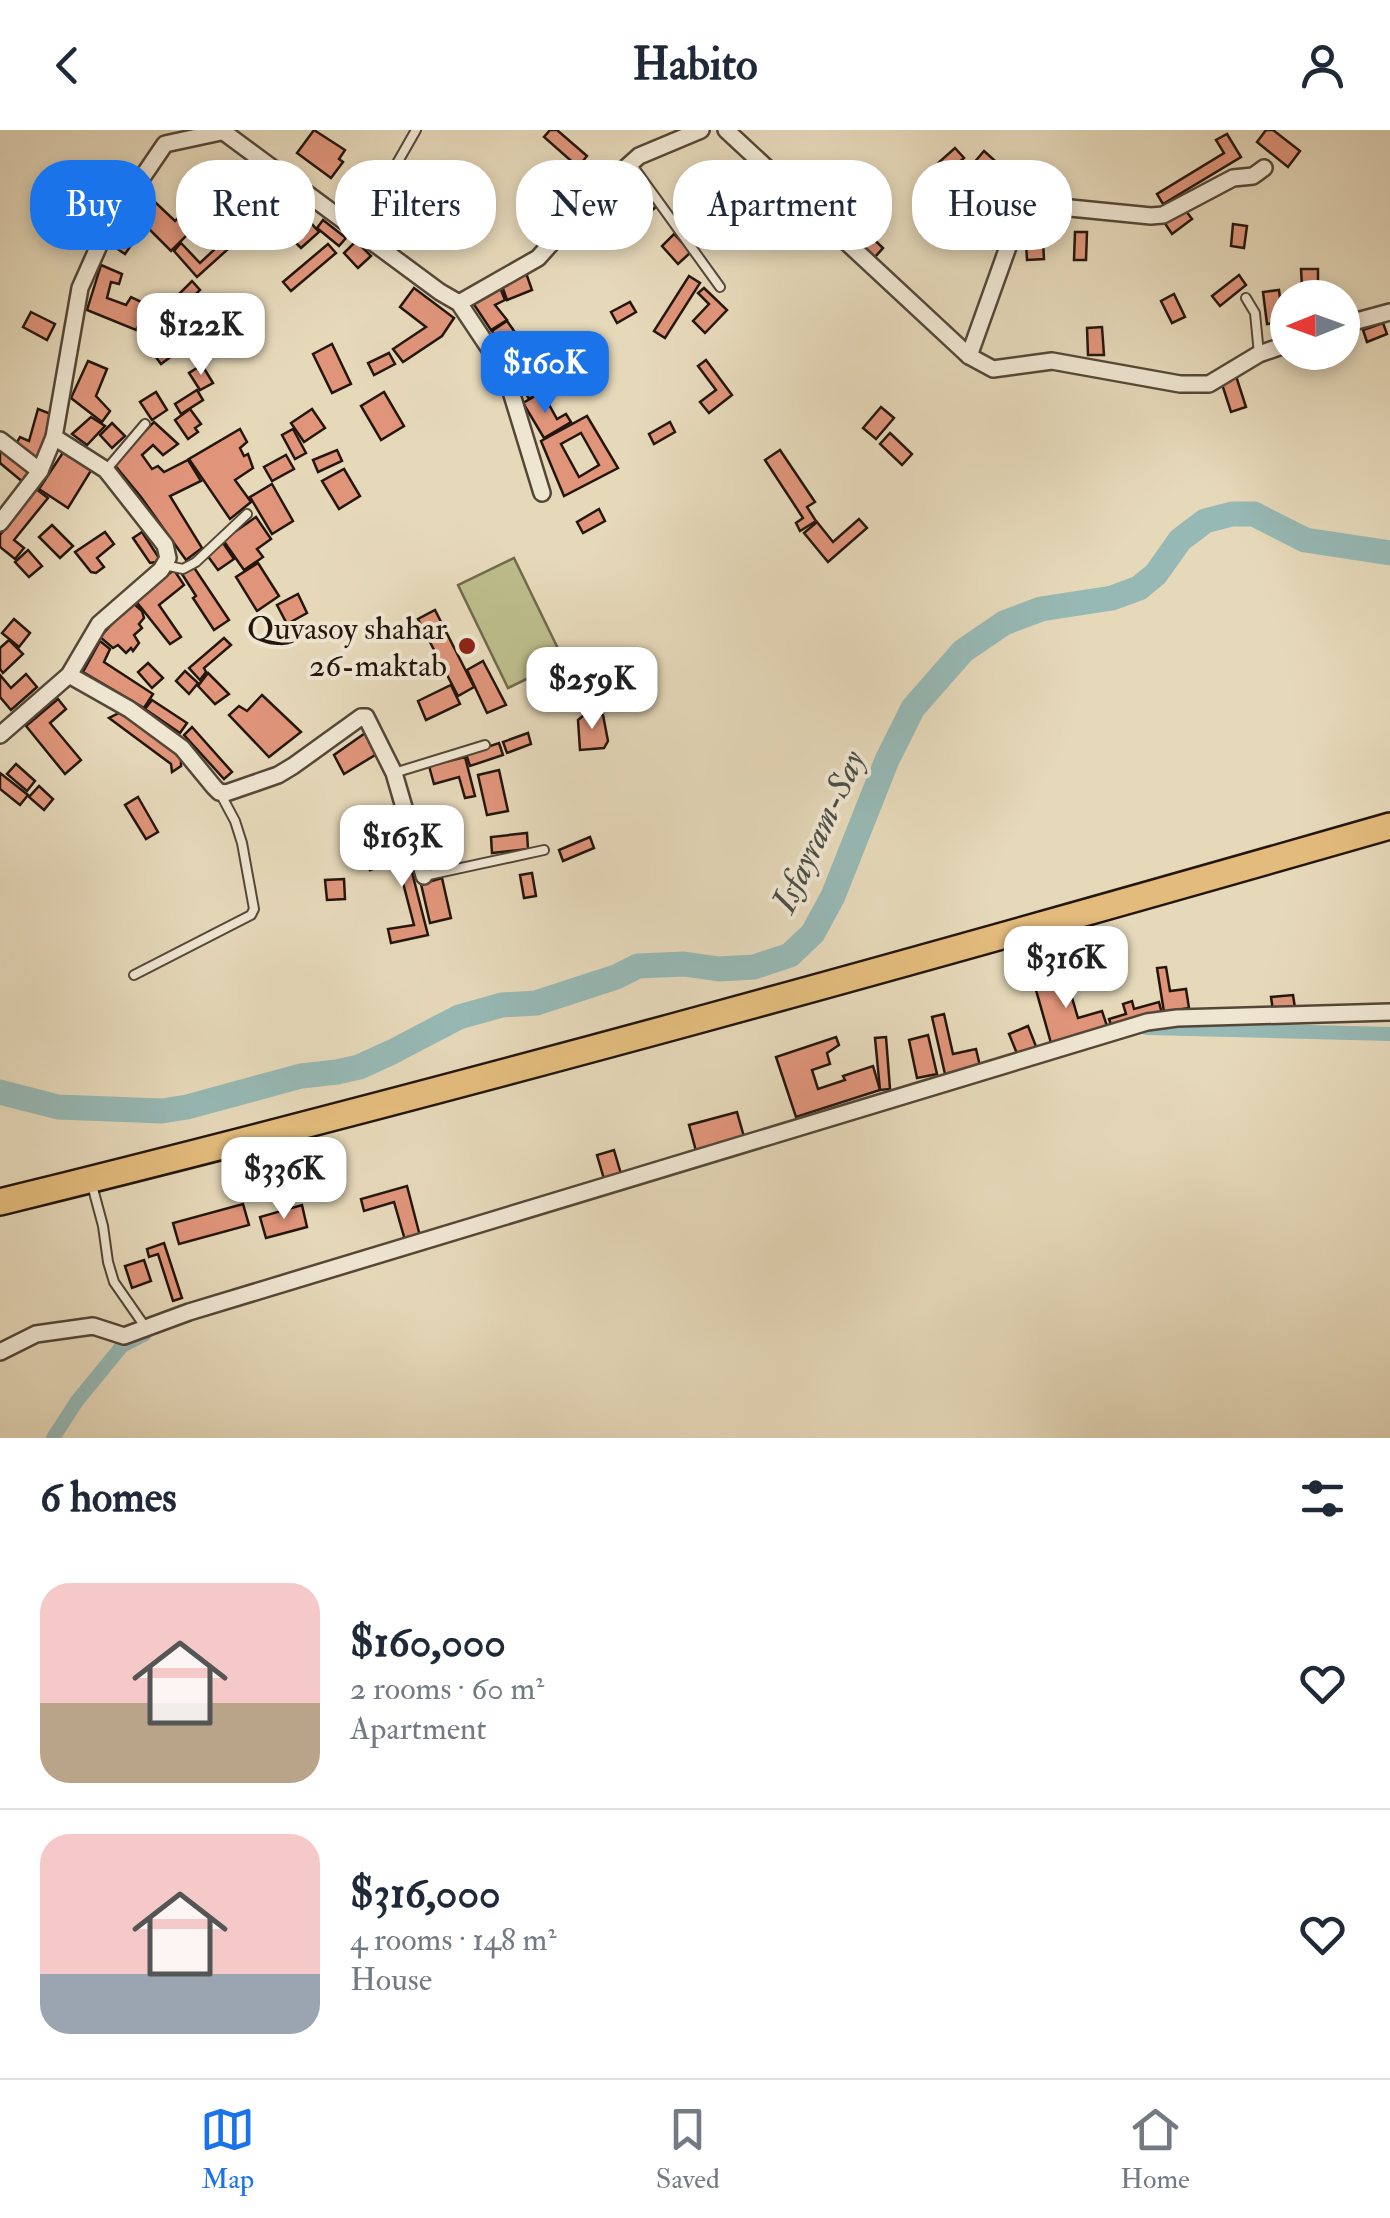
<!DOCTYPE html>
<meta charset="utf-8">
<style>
:root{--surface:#fff;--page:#f2f2f3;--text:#1f2937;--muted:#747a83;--line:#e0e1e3;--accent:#1a73e8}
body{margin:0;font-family:"IM FELL Double Pica",serif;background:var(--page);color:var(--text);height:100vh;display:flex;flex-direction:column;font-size:38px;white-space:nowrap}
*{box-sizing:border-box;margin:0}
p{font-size:32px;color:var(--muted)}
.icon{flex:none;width:55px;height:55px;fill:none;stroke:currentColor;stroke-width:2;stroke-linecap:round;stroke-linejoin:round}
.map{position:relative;height:1308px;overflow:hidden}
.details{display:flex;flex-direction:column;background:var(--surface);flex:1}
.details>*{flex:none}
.banner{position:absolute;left:30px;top:30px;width:1330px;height:90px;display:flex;gap:20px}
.needle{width:65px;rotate:269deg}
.controls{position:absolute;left:1270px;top:150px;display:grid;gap:20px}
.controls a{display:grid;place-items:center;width:90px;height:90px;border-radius:50%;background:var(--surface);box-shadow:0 5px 15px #0003;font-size:50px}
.price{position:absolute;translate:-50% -85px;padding:0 22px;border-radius:20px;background:#fff;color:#222;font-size:32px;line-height:65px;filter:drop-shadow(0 2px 5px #0008)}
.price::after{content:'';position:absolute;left:50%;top:60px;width:30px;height:22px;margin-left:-15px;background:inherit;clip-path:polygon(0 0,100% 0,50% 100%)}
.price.on{background:var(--accent);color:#fff}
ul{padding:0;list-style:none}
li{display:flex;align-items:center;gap:30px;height:250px;padding:0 40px}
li+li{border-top:2px solid var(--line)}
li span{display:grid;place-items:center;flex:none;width:280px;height:200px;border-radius:30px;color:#555}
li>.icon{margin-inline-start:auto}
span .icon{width:120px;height:120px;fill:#fffc;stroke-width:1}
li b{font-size:42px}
h2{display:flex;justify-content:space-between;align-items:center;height:120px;padding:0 40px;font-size:42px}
.chip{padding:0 35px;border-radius:40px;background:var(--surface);box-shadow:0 5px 15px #0003;font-size:35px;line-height:90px}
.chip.on{background:var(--accent);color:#fff}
header{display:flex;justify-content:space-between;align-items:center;height:130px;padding:0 40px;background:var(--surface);font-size:45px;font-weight:700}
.menu{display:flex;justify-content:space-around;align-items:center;height:140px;border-top:2px solid var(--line);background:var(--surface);font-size:28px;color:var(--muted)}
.menu a{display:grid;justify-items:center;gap:5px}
.menu .on{color:var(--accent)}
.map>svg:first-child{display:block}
.green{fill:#bcbd8b;stroke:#706a4c;stroke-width:2.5}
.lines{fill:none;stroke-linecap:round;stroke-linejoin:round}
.canal{stroke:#97b9b5;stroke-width:14}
.river{stroke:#97b9b5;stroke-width:25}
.building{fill:#e0957b;stroke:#24160d;stroke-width:2.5;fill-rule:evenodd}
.service-casing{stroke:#544738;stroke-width:12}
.minor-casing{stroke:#544738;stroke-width:20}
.primary-casing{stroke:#24160d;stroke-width:30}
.service{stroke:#efe6d2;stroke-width:8}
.minor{stroke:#efe6d2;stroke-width:15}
.primary{stroke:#e3bc7d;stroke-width:25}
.poi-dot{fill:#8f2418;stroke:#efe6d2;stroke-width:4}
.labels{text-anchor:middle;stroke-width:8;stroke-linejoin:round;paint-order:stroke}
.poi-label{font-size:32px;fill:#24160d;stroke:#efe6d2;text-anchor:end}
.water-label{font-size:35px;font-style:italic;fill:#4c4f48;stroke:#efe6d2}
</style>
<header><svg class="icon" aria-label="back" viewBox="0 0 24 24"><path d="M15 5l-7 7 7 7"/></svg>Habito<svg class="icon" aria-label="person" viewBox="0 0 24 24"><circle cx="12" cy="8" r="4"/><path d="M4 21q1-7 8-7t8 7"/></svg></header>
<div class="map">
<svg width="1390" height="1308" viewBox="0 0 1390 1308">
<rect width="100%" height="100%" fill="#e6d9ba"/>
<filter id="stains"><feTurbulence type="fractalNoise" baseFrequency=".002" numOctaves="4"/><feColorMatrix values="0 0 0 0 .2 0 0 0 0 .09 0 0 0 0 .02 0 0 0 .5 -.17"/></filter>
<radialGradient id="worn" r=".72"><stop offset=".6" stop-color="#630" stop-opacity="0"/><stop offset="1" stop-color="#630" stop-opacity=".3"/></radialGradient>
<!-- green -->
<polygon class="green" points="514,428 564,531 508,558 458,455"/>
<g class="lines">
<!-- canal -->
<g class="canal">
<polyline points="1146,898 1390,904"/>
<polyline points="53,1308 77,1271 122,1216 145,1204"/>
</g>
<!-- river -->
<polyline class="river" points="0,962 58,977 162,981 187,977 301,946 337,942 359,937 392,922 459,887 502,875 536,873 616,847 638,836 684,834 719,839 754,837 790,825 813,803 833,766 887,630 913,578 963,521 1004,493 1041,479 1112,468 1139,458 1156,444 1180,410 1205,391 1232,384 1254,384 1305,410 1390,423"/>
</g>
<!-- building -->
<g class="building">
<polygon points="314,0 345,20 339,29 343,32 331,48 297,23"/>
<polygon points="550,0 557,0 587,26 578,37 544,7"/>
<polygon points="1266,0 1273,0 1300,21 1288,37 1257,12"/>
<polygon points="1227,4 1241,27 1163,74 1157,64 1224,23 1216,10"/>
<polygon points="955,18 964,28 937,52 928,42"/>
<polygon points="984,21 1012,46 1001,59 972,35"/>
<polygon points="424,45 468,89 452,106 407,61"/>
<polygon points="629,46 657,76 649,83 634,67 596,102 584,88"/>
<polygon points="209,56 218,64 184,100 188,104 171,121 139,89 155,72 175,91"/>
<polygon points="850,75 866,91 854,105 837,88"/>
<polygon points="1183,77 1192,89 1172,104 1164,92"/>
<polygon points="1026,78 1043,78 1042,105 1025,105"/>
<polygon points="252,84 259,91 197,147 174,121 181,113 200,133"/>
<polygon points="128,88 143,98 125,124 110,114"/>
<polygon points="323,90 346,108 339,116 317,98"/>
<polygon points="311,93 319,102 301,118 293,110"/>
<polygon points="1233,94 1247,96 1244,118 1231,116"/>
<polygon points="863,99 883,118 875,127 855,108"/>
<polygon points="1075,102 1087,102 1086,130 1074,130"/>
<polygon points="674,104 691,122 678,134 662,116"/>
<polygon points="356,111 371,126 358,138 344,123"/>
<polygon points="1043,112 1044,129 1027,130 1026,113"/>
<polygon points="328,114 336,123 291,161 283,152"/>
<polygon points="101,135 122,144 119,154 111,152 107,168 126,175 131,167 150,176 136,200 87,180"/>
<polygon points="1301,139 1318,139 1318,156 1302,156"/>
<polygon points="526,143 532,160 507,170 501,153"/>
<polygon points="1239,145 1246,155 1220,176 1212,166"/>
<polygon points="689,146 700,153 665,208 654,201"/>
<polygon points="192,151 200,160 183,177 175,168"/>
<polygon points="499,155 505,170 495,175 507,190 491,200 471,170"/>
<polygon points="414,158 454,188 442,206 403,232 393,219 426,197 400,177"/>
<polygon points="704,158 727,180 705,203 693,191 709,174 698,163"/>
<polygon points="1279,160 1283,192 1267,194 1263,162"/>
<polygon points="1174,164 1185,187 1172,193 1161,171"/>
<polygon points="229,169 247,192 233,203 215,180"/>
<polygon points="630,172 636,182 617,193 611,182"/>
<polygon points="31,182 55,194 47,210 23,197"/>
<polygon points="507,191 524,215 509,225 492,201"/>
<polygon points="1383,193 1387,204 1367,212 1363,200"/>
<polygon points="1102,197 1104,225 1088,225 1087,198"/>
<polygon points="160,200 176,223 161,234 144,211"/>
<polygon points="332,214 351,254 332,263 313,224"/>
<polygon points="524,217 539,243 567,226 572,234 545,250 549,257 529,269 506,228"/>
<polygon points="389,223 395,234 374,245 368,233"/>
<polygon points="706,230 732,265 709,283 700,272 716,260 698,236"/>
<polygon points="88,231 107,239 96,266 110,281 102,292 71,268"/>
<polygon points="202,235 213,253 200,260 189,243"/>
<polygon points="1236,246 1246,277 1231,282 1221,251"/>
<polygon points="197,260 203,270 181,284 175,274"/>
<polygon points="156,262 167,280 152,290 140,272"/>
<polygon points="384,262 404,296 381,310 361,276"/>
<polygon points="542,262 557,289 566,284 571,292 544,308 523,273"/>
<polygon points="881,277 894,288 876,309 863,298"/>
<polygon points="38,279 51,284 47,309 37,332 14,317 20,307 29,311"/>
<polygon points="190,279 201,294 195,298 198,302 188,309 175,290"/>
<polygon points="312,279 325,298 304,312 291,293"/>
<path d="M587 286 618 338 564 366 541 311ZM581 303 599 335 579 347 561 314Z"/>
<polygon points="91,287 105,296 87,315 72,304"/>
<polygon points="154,292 178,314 163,325 153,315 142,325 152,339 158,336 164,342 188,330 201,351 170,366 202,418 186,430 141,367 113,333"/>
<polygon points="670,292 675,302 654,314 649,304"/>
<polygon points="112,293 125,306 112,318 100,305"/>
<polygon points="240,299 247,312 240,318 244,326 248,324 253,338 235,350 251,372 230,389 189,329"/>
<polygon points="293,299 306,323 295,329 282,305"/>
<polygon points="890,303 912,324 902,335 880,314"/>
<polygon points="0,317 32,343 24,353 0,333"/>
<polygon points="337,320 342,331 318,342 313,330"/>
<polygon points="780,320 815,372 807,377 816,391 800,401 796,393 803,388 765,330"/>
<polygon points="64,321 92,339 68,378 39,359"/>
<polygon points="286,325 294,339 272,351 264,337"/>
<polygon points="344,339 360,366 339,379 322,351"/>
<polygon points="272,354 293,391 272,404 250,367"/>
<polygon points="36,359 48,368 14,410 24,418 15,429 0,417 0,405"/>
<polygon points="599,379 605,391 583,403 577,392"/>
<polygon points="256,387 271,409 257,419 263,427 244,440 223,410"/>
<polygon points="859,389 867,398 828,432 804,403 817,392 833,412"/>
<polygon points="52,395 73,416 60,428 39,407"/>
<polygon points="105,402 114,414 97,428 104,437 96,443 91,442 75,422"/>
<polygon points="142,402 159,428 156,432 150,433 133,408"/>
<polygon points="223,413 234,429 218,440 207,425"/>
<polygon points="28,420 42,436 29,447 15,432"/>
<polygon points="258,433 279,466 257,481 236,447"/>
<polygon points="193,436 229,490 214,500 193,468 196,466 182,444"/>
<polygon points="174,440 184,455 159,475 181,507 170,514 135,470"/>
<polygon points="298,464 307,483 287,494 277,475"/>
<polygon points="132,472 142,481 144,488 139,494 142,498 134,505 139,513 133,521 131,518 126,523 118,515 113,518 100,507"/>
<polygon points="435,480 474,557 458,566 418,489"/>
<polygon points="14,489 30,503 19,517 2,503"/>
<polygon points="224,508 231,515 204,538 206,542 200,550 189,538"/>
<polygon points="9,510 23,524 3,543 0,539 0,518"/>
<polygon points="100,511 110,519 104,532 153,564 144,578 83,542"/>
<polygon points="483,531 506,575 487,583 467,540"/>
<polygon points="148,533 163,548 152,558 138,542"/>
<polygon points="185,541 198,553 189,564 176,551"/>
<polygon points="208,543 229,564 215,574 198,556"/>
<polygon points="26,544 37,557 11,580 0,567 0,545 11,558"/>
<polygon points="451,555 460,574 426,590 418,571"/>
<polygon points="262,565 301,602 269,627 229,585 239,576 247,581"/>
<polygon points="58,569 66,579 50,593 81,630 65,644 26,596"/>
<polygon points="152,570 187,593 180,603 145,579"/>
<polygon points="121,582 181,625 181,636 172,642 171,634 109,588"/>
<polygon points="584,585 603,585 608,611 604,618 580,620 578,590"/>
<polygon points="192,597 232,642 224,649 184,605"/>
<polygon points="368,601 380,622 344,644 334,625"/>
<polygon points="528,603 531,614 507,623 503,612"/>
<polygon points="499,613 503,625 470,636 466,624"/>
<polygon points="465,627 475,666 465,668 459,647 434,654 429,636"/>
<polygon points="16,634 35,651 27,661 7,644"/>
<polygon points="499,640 508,681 487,685 478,645"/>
<polygon points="0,643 28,665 20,675 0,659"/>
<polygon points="39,656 53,669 44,680 29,667"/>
<polygon points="138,667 158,702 146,709 125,675"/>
<polygon points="527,703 528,719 492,723 491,707"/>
<polygon points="590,707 594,718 563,731 559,720"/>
<polygon points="404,711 428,805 391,813 388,799 414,795 397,730 370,740 365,724"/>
<polygon points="532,743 536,766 524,768 520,745"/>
<polygon points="442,748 451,788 430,793 421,754"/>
<polygon points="344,749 345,769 327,770 325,750"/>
<polygon points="1166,837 1170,861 1186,859 1189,878 1164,882 1157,838"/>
<polygon points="1087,845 1090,855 1070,861 1078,888 1102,881 1107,896 1051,913 1036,860"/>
<polygon points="1293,865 1295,878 1273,881 1271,867"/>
<polygon points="1132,871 1134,879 1159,872 1162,884 1112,898 1109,889 1126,884 1123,874"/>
<polygon points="944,884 953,924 976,919 980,936 945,944 932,887"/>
<polygon points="1028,896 1037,919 1018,926 1009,904"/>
<polygon points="928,905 937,944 917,948 909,910"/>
<polygon points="836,907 839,915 827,923 830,934 812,940 818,959 845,950 843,946 873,936 880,960 796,987 776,927"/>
<polygon points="886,907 890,959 880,960 875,908"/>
<polygon points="737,982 744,1007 696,1021 689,995"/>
<polygon points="614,1020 621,1044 604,1049 597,1025"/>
<polygon points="407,1056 420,1106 405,1110 394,1072 364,1081 361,1069"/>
<polygon points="243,1074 249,1095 179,1114 173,1093"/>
<polygon points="302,1075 307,1097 266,1108 260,1087"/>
<polygon points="164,1113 182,1168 173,1171 158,1124 149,1127 147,1119"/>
<polygon points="144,1130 151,1151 132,1158 125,1136"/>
</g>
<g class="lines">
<defs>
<g id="service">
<polyline points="632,35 720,157"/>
<polyline points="373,112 392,42 416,0"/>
<polyline points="1246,168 1255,183 1259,224"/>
<polyline points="106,340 145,294"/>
<polyline points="164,435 183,439 196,432 247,384"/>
<polyline points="394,643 485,615"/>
<polyline points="424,746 544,720"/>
<polyline points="134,845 251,785 254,779 242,713 235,691 220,663"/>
<polyline points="92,1055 103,1096 108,1132 114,1152 146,1198"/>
</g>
<g id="minor">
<polyline points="221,0 440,162 459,173 505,242 542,363"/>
<polyline points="726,0 969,226 993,239 1052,231 1180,254 1209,254 1259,224 1288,214"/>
<polyline points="459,173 538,128 591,69 639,26 701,0"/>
<polyline points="1342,195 1390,182"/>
<polyline points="969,226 1023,75 1030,74 1151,86 1163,85 1233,48 1253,46 1264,38"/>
<polyline points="0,310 40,341"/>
<polyline points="0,393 40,341 54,307 80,158 105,102 165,14 221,2"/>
<polyline points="69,545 129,579 182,618 214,657 219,662 226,663 278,645 293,636 361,587 366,587 394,643 424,746"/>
<polyline points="0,605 69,545 99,494 161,440 168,428 165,415 106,340 54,307"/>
<polyline points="0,1222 36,1204 93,1196 124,1206 189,1182 1147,892 1177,888 1390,882"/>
</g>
<path id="primary" d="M0 1072C466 957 929 828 1390 696"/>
</defs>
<!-- service casing -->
<use href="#service" class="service-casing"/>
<!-- minor casing -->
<use href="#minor" class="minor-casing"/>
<!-- primary casing -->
<use href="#primary" class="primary-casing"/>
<!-- service -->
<use href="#service" class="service"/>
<!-- minor -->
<use href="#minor" class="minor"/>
<!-- primary -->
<use href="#primary" class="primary"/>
</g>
<!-- markers -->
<circle class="poi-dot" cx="467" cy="516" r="10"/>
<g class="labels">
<!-- poi labels -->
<g class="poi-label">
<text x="447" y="509">Quvasoy shahar<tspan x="447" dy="37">26-maktab</tspan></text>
</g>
<!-- water labels -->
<g class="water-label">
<text transform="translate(818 701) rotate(-65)" y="12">Isfayram-Say</text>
</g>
</g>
<rect width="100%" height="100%" filter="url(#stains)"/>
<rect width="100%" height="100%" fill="url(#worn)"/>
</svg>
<div class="controls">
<a><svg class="needle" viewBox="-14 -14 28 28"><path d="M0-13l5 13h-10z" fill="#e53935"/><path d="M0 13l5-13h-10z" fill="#747a83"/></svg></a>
</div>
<b class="price" style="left:201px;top:248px">$122K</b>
<b class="price on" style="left:545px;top:286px">$160K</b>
<b class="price" style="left:592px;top:602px">$259K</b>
<b class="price" style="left:402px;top:760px">$163K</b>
<b class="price" style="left:1066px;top:881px">$316K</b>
<b class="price" style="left:284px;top:1092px">$336K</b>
<div class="banner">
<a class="chip on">Buy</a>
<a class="chip">Rent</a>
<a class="chip">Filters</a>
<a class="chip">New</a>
<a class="chip">Apartment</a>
<a class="chip">House</a>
</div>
</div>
<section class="details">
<h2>6 homes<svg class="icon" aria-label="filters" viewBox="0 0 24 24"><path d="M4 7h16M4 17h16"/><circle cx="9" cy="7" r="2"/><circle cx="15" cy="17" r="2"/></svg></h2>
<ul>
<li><span style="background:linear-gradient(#f6c9c9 60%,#b9a48a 0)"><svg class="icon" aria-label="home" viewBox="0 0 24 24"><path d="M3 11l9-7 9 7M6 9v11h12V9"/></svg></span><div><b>$160,000</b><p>2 rooms · 60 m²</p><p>Apartment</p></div><svg class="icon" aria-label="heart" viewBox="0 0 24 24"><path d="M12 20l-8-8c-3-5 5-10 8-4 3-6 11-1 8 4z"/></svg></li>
<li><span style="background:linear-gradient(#f6c9c9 70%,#9aa5b1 0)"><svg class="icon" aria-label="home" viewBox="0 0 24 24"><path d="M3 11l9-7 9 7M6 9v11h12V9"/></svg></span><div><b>$316,000</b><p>4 rooms · 148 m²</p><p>House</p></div><svg class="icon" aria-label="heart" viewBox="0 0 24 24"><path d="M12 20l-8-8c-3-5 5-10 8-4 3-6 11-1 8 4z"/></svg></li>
</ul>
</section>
<nav class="menu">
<a class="on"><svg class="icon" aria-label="map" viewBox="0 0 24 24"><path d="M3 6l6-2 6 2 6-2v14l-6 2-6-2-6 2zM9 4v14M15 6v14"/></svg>Map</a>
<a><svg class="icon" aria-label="saved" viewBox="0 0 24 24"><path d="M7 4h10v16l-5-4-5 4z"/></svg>Saved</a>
<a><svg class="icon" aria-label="home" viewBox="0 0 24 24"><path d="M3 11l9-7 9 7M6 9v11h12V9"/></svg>Home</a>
</nav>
